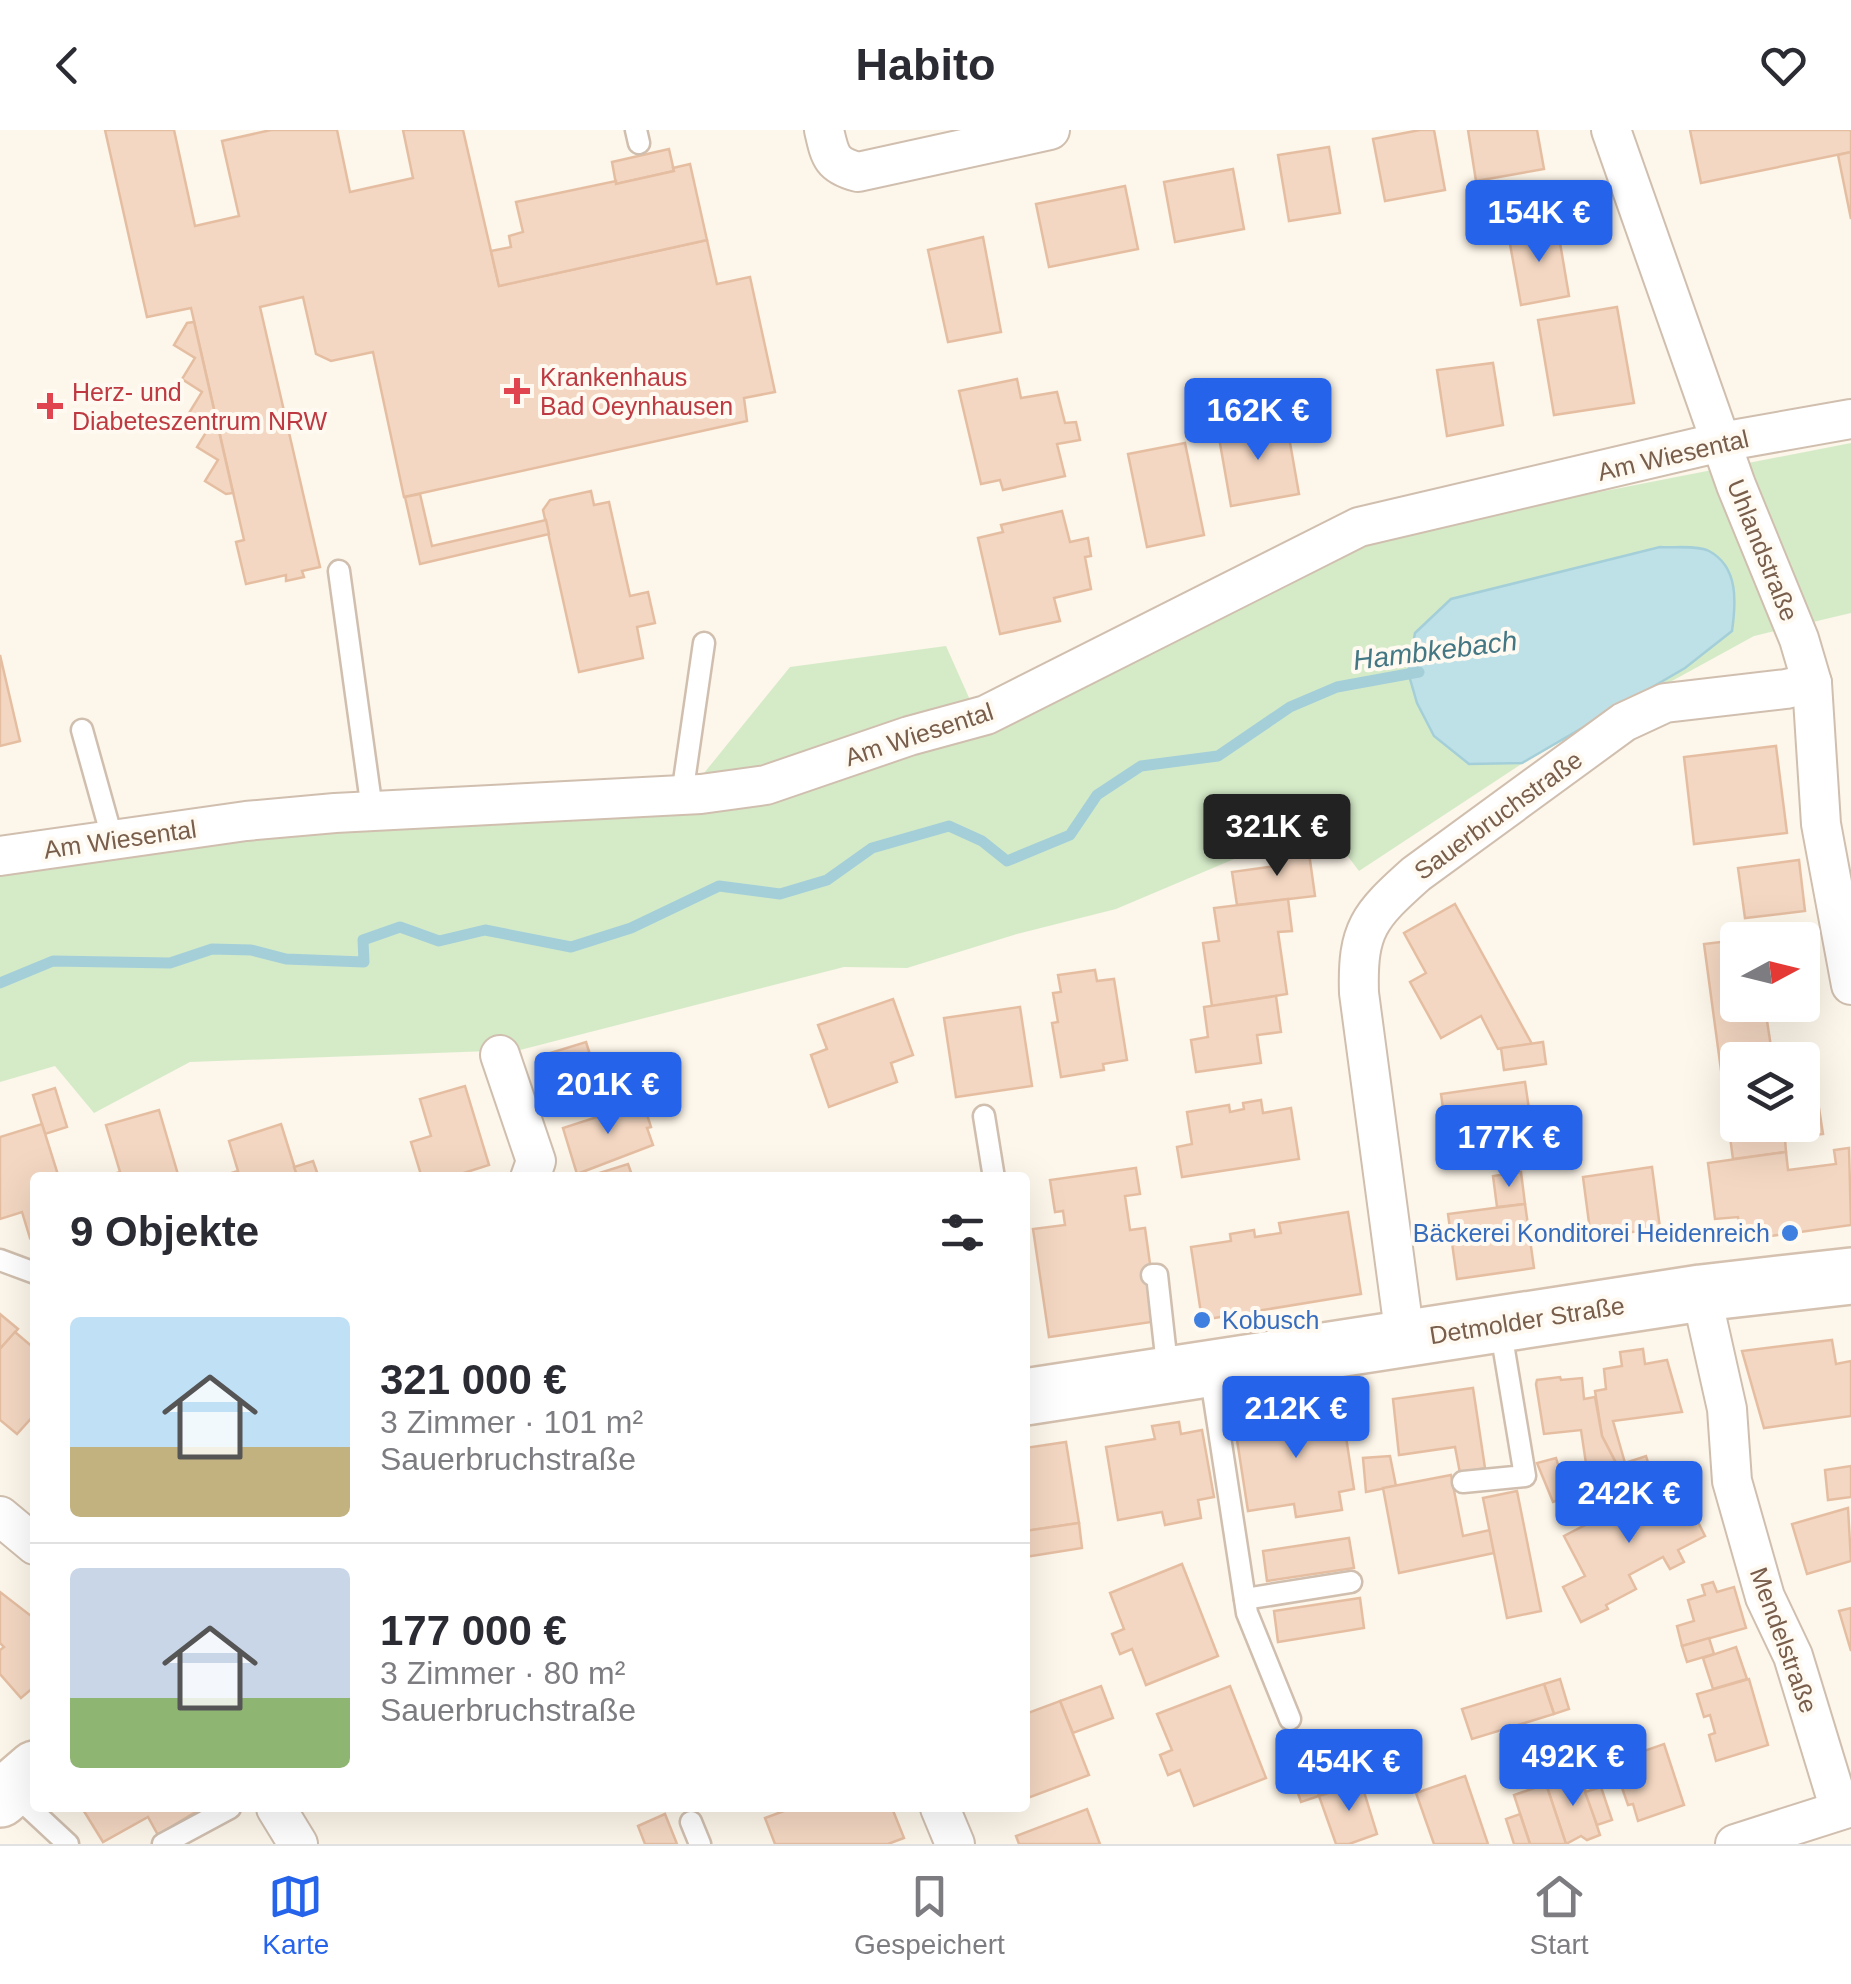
<!DOCTYPE html>
<html lang="de">
<meta charset="utf-8">
<style>
:root{--surface:#fff;--page:#f7f7f7;--text:#2b2b33;--muted:#7c7c81;--line:#e1e1e2;--accent:#2563eb}
body{margin:0;font-family:Helvetica,sans-serif;background:var(--page);color:var(--text);height:100vh;display:flex;flex-direction:column;font-size:38px;white-space:nowrap}
*{box-sizing:border-box;margin:0}
p{font-size:32px;color:var(--muted)}
.icon{flex:none;width:55px;height:55px;fill:none;stroke:currentColor;stroke-width:2;stroke-linecap:round;stroke-linejoin:round}
.map{position:relative;flex:1;overflow:hidden}
.side{position:absolute;left:30px;top:1042px;width:1000px;height:640px;display:flex;flex-direction:column;background:var(--surface);border-radius:10px;box-shadow:0 10px 40px #0002}
.side>*{flex:none}
.needle{width:65px;rotate:83deg}
.controls{position:absolute;left:1720px;top:792px;display:grid;gap:20px}
.controls a{display:grid;place-items:center;width:100px;height:100px;border-radius:10px;background:var(--surface);box-shadow:0 10px 40px #0002;font-size:50px}
.price{position:absolute;translate:-50% -85px;padding:0 22px;border-radius:10px;background:var(--accent);color:#fff;font-size:32px;line-height:65px;filter:drop-shadow(0 2px 5px #0008)}
.price::after{content:'';position:absolute;left:50%;top:60px;width:30px;height:22px;margin-left:-15px;background:inherit;clip-path:polygon(0 0,100% 0,50% 100%)}
.price.selected{background:#222;color:#fff}
ul{padding:0;list-style:none}
li{display:flex;align-items:center;gap:30px;height:250px;padding:0 40px}
li+li{border-top:2px solid var(--line)}
li span{display:grid;place-items:center;flex:none;width:280px;height:200px;border-radius:10px;color:#555}
li>.icon{margin-inline-start:auto}
span .icon{width:120px;height:120px;fill:#fffc;stroke-width:1}
li b{font-size:42px}
h2{display:flex;justify-content:space-between;align-items:center;height:120px;padding:0 40px;font-size:42px}
header{display:flex;justify-content:space-between;align-items:center;height:130px;padding:0 40px;background:var(--surface);font-size:45px;font-weight:600}
.dock{display:flex;justify-content:space-around;align-items:center;height:140px;border-top:2px solid var(--line);background:var(--surface);font-size:28px;color:var(--muted)}
.dock a{display:grid;justify-items:center;gap:5px}
.dock .selected{color:var(--accent)}
.map>svg:first-child{display:block}
.green{fill:#d5ebc8}
.water{fill:#bee0e7;stroke:#a4cfd9;stroke-width:2.5}
.lines{fill:none;stroke-linecap:round;stroke-linejoin:round}
.stream{stroke:#a4cfd9;stroke-width:11}
.building{fill:#f3d7c2;stroke:#e5bea2;stroke-width:2.5}
.lane-casing{stroke:#d0bfaf;stroke-width:25}
.street-casing{stroke:#d0bfaf;stroke-width:42}
.secondary-casing{stroke:#d5c1af;stroke-width:60}
.lane{stroke:#fff;stroke-width:20}
.street{stroke:#fff;stroke-width:38}
.secondary{stroke:#fff;stroke-width:55}
.health-dot{fill:#e0444e;stroke:#fffaf1;stroke-width:4}
.shop-dot{fill:#3f7fe0;stroke:#fffaf1;stroke-width:4}
.labels{text-anchor:middle;stroke-width:8;stroke-linejoin:round;paint-order:stroke}
.health-label{font-size:25px;fill:#be3a42;stroke:#fffaf1;text-anchor:start}
.street-label{font-size:25px;fill:#795e4c;stroke:#fffaf1}
.shop-label{font-size:25px;fill:#366cbe;stroke:#fffaf1;text-anchor:end}
.water-label{font-size:28px;font-style:italic;fill:#437784;stroke:#fffaf1}
</style>
<header><svg class="icon" aria-label="back" viewBox="0 0 24 24"><path d="M15 5l-7 7 7 7"/></svg>Habito<svg class="icon" aria-label="heart" viewBox="0 0 24 24"><path d="M12 20l-8-8c-3-5 5-10 8-4 3-6 11-1 8 4z"/></svg></header>
<div class="map">
<svg width="1851" height="1714" viewBox="0 0 1851 1714">
<rect width="100%" height="100%" fill="#fdf6ea"/>
<!-- green -->
<polygon class="green" points="1851,313 1851,483 1754,506 1526,631 1359,741 1322,692 1116,779 1017,804 907,838 844,837 520,920 190,932 94,983 55,936 0,952 0,733 683,669 790,537 946,516 983,599 1369,407"/>
<!-- water -->
<path class="water" d="M1660 417C1674 418 1697 415 1709 421 1739 437 1736 473 1732 501L1685 538 1522 633 1469 634 1434 606 1417 573 1408 542 1415 503 1451 469Z"/>
<g class="lines">
<!-- stream -->
<polyline class="stream" points="0,853 53,831 170,833 212,819 251,820 286,829 364,832 363,810 400,797 439,811 485,800 571,817 631,798 719,756 780,764 827,750 872,718 949,696 982,711 1007,731 1070,705 1097,665 1141,636 1218,626 1290,577 1337,557 1419,542"/>
</g>
<!-- building -->
<g class="building">
<polygon points="105,0 174,0 195,96 239,86 222,11 271,0 337,0 350,62 413,48 403,0 463,0 499,156 707,110 717,154 750,147 775,262 744,268 747,291 404,367 373,222 331,231 316,224 303,167 260,177 320,437 302,441 304,447 286,451 286,445 246,454 236,412 244,410 191,178 147,187"/>
<polygon points="1420,0 1434,0 1445,60 1385,71 1373,9"/>
<polygon points="1468,0 1537,0 1544,39 1476,51"/>
<polygon points="1690,0 1851,0 1851,22 1701,53"/>
<polygon points="1329,17 1340,83 1289,91 1278,25"/>
<polygon points="669,19 674,41 616,54 612,32"/>
<polygon points="1851,22 1851,89 1838,25"/>
<polygon points="690,34 707,110 499,156 491,121 511,117 509,106 523,102 516,72 616,51 616,54 674,41 673,38"/>
<polygon points="1233,39 1244,99 1175,112 1164,52"/>
<polygon points="1125,56 1138,119 1049,137 1036,74"/>
<polygon points="1557,95 1569,166 1521,175 1508,103"/>
<polygon points="983,107 1001,202 948,212 928,120"/>
<polygon points="1617,177 1634,273 1554,285 1538,190"/>
<polygon points="194,192 233,363 226,364 205,351 218,330 197,317 210,296 189,283 202,262 182,249 195,228 174,215 187,193"/>
<polygon points="1493,233 1503,295 1447,306 1437,240"/>
<polygon points="1017,249 1021,268 1057,262 1065,293 1076,292 1080,310 1057,314 1065,346 1003,360 1000,350 981,354 959,261"/>
<polygon points="1286,290 1299,364 1231,376 1218,302"/>
<polygon points="1185,313 1204,405 1147,417 1128,324"/>
<polygon points="591,361 594,375 609,372 630,466 648,462 655,493 637,497 643,528 579,542 543,380 550,370"/>
<polygon points="420,364 432,416 546,390 549,404 420,434 405,367"/>
<polygon points="1062,381 1070,412 1088,408 1091,426 1085,427 1091,459 1054,468 1060,491 1000,504 978,408 1003,402 1001,395"/>
<polygon points="0,525 20,611 0,616"/>
<polygon points="1776,616 1787,703 1694,714 1684,627"/>
<polygon points="1308,716 1315,766 1237,775 1232,742 1276,736 1273,721"/>
<polygon points="1799,730 1805,781 1745,788 1738,738"/>
<polygon points="1288,769 1292,801 1278,802 1287,864 1212,876 1203,813 1219,811 1214,778"/>
<polygon points="1455,774 1532,914 1498,919 1481,886 1441,908 1410,852 1426,843 1404,803"/>
<polygon points="1811,801 1816,849 1802,850 1802,810 1738,810"/>
<polygon points="1738,810 1738,875 1773,875 1766,884 1773,930 1738,930 1738,995 1802,995 1802,962 1816,959 1823,1004 1785,1009 1786,1022 1733,1029 1704,814"/>
<polygon points="1095,840 1097,851 1114,849 1127,930 1103,934 1104,940 1061,947 1052,893 1058,892 1053,863 1061,862 1058,845"/>
<polygon points="1276,866 1281,902 1257,905 1261,933 1196,942 1191,910 1208,907 1204,877"/>
<polygon points="893,869 913,925 891,933 897,952 829,977 811,925 827,919 818,895"/>
<polygon points="1020,877 1032,956 956,967 944,888"/>
<polygon points="586,912 599,953 550,968 537,927"/>
<polygon points="1543,912 1546,934 1504,940 1501,918"/>
<polygon points="1525,952 1535,1020 1451,1033 1441,964"/>
<polygon points="465,956 489,1035 448,1048 422,1048 411,1012 431,1006 420,969"/>
<polygon points="55,958 67,997 45,1004 33,965"/>
<polygon points="1261,970 1263,983 1291,978 1299,1029 1182,1047 1177,1017 1192,1014 1187,982 1229,975 1230,982 1244,979 1243,973"/>
<polygon points="643,972 651,997 647,998 653,1015 577,1044 563,998"/>
<polygon points="159,980 179,1048 102,1048 120,1042 106,995"/>
<polygon points="42,994 59,1048 35,1048 35,1106 30,1108 22,1082 0,1089 0,1007"/>
<polygon points="281,994 298,1048 216,1048 238,1041 229,1011"/>
<polygon points="1849,1018 1851,1095 1741,1110 1738,1087 1715,1089 1708,1033 1786,1022 1788,1040 1836,1034 1834,1020"/>
<polygon points="313,1031 319,1048 298,1048 294,1037"/>
<polygon points="628,1034 633,1048 597,1048 596,1044"/>
<polygon points="1652,1037 1660,1098 1591,1108 1583,1047"/>
<polygon points="1136,1038 1140,1064 1125,1066 1130,1100 1145,1098 1158,1191 1049,1207 1033,1099 1065,1095 1063,1081 1055,1082 1050,1050"/>
<polygon points="1521,1042 1525,1074 1497,1077 1493,1046"/>
<polygon points="1525,1074 1534,1138 1457,1149 1448,1084"/>
<polygon points="1348,1082 1361,1164 1202,1190 1191,1117 1231,1111 1230,1104 1254,1100 1255,1107 1281,1103 1279,1093"/>
<polygon points="0,1184 18,1199 0,1219"/>
<polygon points="15,1202 35,1219 35,1284 17,1304 0,1290 0,1219"/>
<polygon points="1832,1210 1836,1234 1851,1231 1851,1286 1764,1298 1742,1221"/>
<polygon points="1643,1219 1645,1234 1667,1230 1682,1282 1613,1291 1625,1333 1646,1326 1651,1342 1625,1350 1602,1306 1595,1261 1606,1259 1604,1239 1622,1236 1620,1222"/>
<polygon points="1560,1247 1561,1250 1582,1248 1584,1269 1595,1267 1602,1306 1617,1335 1587,1340 1581,1300 1544,1304 1536,1254 1537,1250"/>
<polygon points="1473,1258 1485,1338 1460,1343 1455,1317 1399,1325 1393,1269"/>
<polygon points="1315,1272 1317,1284 1342,1281 1354,1359 1339,1362 1342,1380 1296,1387 1294,1374 1248,1381 1235,1297 1283,1290 1281,1277"/>
<polygon points="1179,1292 1181,1304 1202,1300 1214,1367 1198,1370 1201,1388 1165,1395 1162,1382 1118,1390 1106,1317 1155,1309 1152,1296"/>
<polygon points="1066,1312 1079,1393 1025,1401 1025,1318"/>
<polygon points="1390,1326 1396,1356 1366,1362 1363,1328"/>
<polygon points="1556,1328 1568,1367 1553,1372 1537,1333"/>
<polygon points="1851,1336 1851,1367 1828,1370 1825,1340"/>
<polygon points="1451,1345 1463,1406 1490,1400 1494,1423 1399,1443 1383,1358"/>
<polygon points="1676,1348 1705,1406 1678,1420 1684,1432 1670,1439 1663,1427 1629,1445 1636,1459 1606,1475 1608,1479 1581,1492 1563,1457 1585,1446 1564,1406"/>
<polygon points="1517,1361 1541,1481 1507,1488 1483,1368"/>
<polygon points="1848,1378 1851,1431 1807,1444 1792,1394"/>
<polygon points="1079,1393 1082,1418 1025,1427 1025,1401"/>
<polygon points="1349,1408 1354,1438 1267,1451 1263,1421"/>
<polygon points="1182,1434 1218,1526 1146,1555 1132,1519 1120,1524 1112,1504 1124,1499 1110,1463"/>
<polygon points="1713,1452 1717,1462 1734,1457 1746,1498 1682,1516 1677,1496 1694,1491 1688,1470 1705,1465 1702,1455"/>
<polygon points="0,1462 35,1489 35,1556 21,1568 0,1544 0,1520 4,1517 0,1513"/>
<polygon points="1360,1468 1364,1498 1278,1512 1274,1481"/>
<polygon points="1851,1478 1851,1521 1839,1481"/>
<polygon points="1709,1508 1714,1524 1687,1532 1682,1516"/>
<polygon points="1736,1517 1747,1549 1713,1559 1703,1528"/>
<polygon points="1560,1549 1569,1579 1554,1584 1544,1554"/>
<polygon points="1749,1549 1768,1615 1716,1631 1709,1605 1715,1603 1710,1585 1704,1587 1697,1564"/>
<polygon points="1544,1554 1554,1584 1472,1609 1462,1579"/>
<polygon points="1101,1556 1113,1588 1073,1603 1060,1571"/>
<polygon points="1230,1556 1266,1648 1194,1676 1180,1640 1168,1645 1160,1625 1172,1620 1157,1584"/>
<polygon points="1060,1571 1089,1645 1025,1669 1025,1584"/>
<polygon points="1664,1614 1684,1675 1638,1691 1633,1674 1628,1675 1619,1649 1624,1647 1618,1630"/>
<polygon points="1350,1620 1361,1652 1319,1666 1308,1634"/>
<polygon points="1308,1634 1319,1666 1301,1672 1293,1649 1302,1636"/>
<polygon points="1580,1644 1600,1705 1587,1710 1581,1706 1566,1714 1546,1654"/>
<polygon points="1465,1646 1488,1714 1434,1714 1416,1663"/>
<polygon points="1361,1652 1377,1704 1349,1714 1336,1714 1319,1666"/>
<polygon points="1546,1654 1566,1714 1530,1714 1514,1665"/>
<polygon points="1601,1657 1612,1690 1597,1695 1585,1662"/>
<polygon points="82,1678 202,1678 158,1705 148,1687 103,1712"/>
<polygon points="792,1678 892,1678 904,1708 888,1714 775,1714 765,1688"/>
<polygon points="1087,1679 1100,1714 1019,1714 1016,1706"/>
<polygon points="665,1684 677,1714 645,1714 638,1696"/>
<polygon points="1520,1684 1530,1714 1514,1714 1506,1689"/>
</g>
<g class="lines">
<defs>
<g id="lane">
<polyline points="636,0 639,13"/>
<polyline points="339,441 372,680"/>
<polyline points="82,600 113,711"/>
<polyline points="682,665 704,513"/>
<polyline points="984,986 994,1048"/>
<polyline points="0,1130 35,1143"/>
<polyline points="1152,1145 1157,1145 1168,1244"/>
<polyline points="1210,1242 1247,1483 1290,1589"/>
<polyline points="1463,1352 1525,1346 1500,1196"/>
<polyline points="1245,1469 1351,1452"/>
<polyline points="11,1661 68,1714"/>
<polyline points="691,1692 700,1714"/>
<polyline points="163,1714 230,1678"/>
</g>
<g id="street">
<path d="M824 0C830 26 831 35 858 42L1050 0"/>
<polyline points="1611,0 1736,355 1799,509 1812,553 1821,694 1851,855"/>
<polyline points="0,726 246,691 335,683 701,664 766,655 909,606 986,585 1359,397 1721,312 1851,289"/>
<polyline points="500,925 536,1031 530,1048"/>
<polyline points="1701,1163 1727,1279 1732,1351 1765,1467 1793,1526 1840,1680"/>
<path d="M1405 1208 1359 863C1357 799 1369 786 1416 744L1624 592 1665 573 1786 559 1812 553"/>
<polyline points="0,1386 35,1415"/>
<polyline points="276,1678 298,1714"/>
<polyline points="940,1678 955,1714"/>
<polyline points="1735,1714 1851,1677"/>
</g>
<g id="secondary">
<polyline points="1025,1267 1701,1163 1851,1146"/>
<polyline points="0,1669 35,1639"/>
</g>
</defs>
<!-- lane casing -->
<use href="#lane" class="lane-casing"/>
<!-- street casing -->
<use href="#street" class="street-casing"/>
<!-- secondary casing -->
<use href="#secondary" class="secondary-casing"/>
<!-- lane -->
<use href="#lane" class="lane"/>
<!-- street -->
<use href="#street" class="street"/>
<!-- secondary -->
<use href="#secondary" class="secondary"/>
</g>
<!-- markers -->
<g class="health-dot">
<path d="M512 246h10v10h10v10h-10v10h-10v-10h-10v-10h10z"/>
<path d="M45 261h10v10h10v10h-10v10h-10v-10h-10v-10h10z"/>
</g>
<g class="shop-dot">
<circle cx="1790" cy="1103" r="10"/>
<circle cx="1202" cy="1190" r="10"/>
</g>
<g class="labels">
<!-- health labels -->
<g class="health-label">
<text x="540" y="256">Krankenhaus<tspan x="540" dy="29">Bad Oeynhausen</tspan></text>
<text x="72" y="271">Herz- und<tspan x="72" dy="29">Diabeteszentrum NRW</tspan></text>
</g>
<!-- street labels -->
<g class="street-label">
<text transform="translate(1673 325) rotate(-13)" y="9">Am Wiesental</text>
<text transform="translate(1763 420) rotate(68)" y="9">Uhlandstraße</text>
<text transform="translate(919 604) rotate(-18)" y="9">Am Wiesental</text>
<text transform="translate(1498 685) rotate(-36)" y="9">Sauerbruchstraße</text>
<text transform="translate(120 709) rotate(-8)" y="9">Am Wiesental</text>
<text transform="translate(1527 1190) rotate(-9)" y="9">Detmolder Straße</text>
<text transform="translate(1784 1510) rotate(70)" y="9">Mendelstraße</text>
</g>
<!-- shop labels -->
<g class="shop-label">
<text x="1770" y="1112">Bäckerei Konditorei Heidenreich</text>
<text x="1222" y="1199" text-anchor="start">Kobusch</text>
</g>
<!-- water labels -->
<g class="water-label">
<text transform="translate(1435 520) rotate(-7)" y="10">Hambkebach</text>
</g>
</g>
</svg>
<div class="controls">
<a><svg class="needle" viewBox="-14 -14 28 28"><path d="M0-13l5 13h-10z" fill="#e53935"/><path d="M0 13l5-13h-10z" fill="#7c7c81"/></svg></a>
<a><svg class="icon" aria-label="layers" viewBox="0 0 24 24"><path d="M12 4l9 5-9 5-9-5zM3 14l9 5 9-5"/></svg></a>
</div>
<b class="price" style="left:1539px;top:135px">154K €</b>
<b class="price" style="left:1258px;top:333px">162K €</b>
<b class="price selected" style="left:1277px;top:749px">321K €</b>
<b class="price" style="left:608px;top:1007px">201K €</b>
<b class="price" style="left:1509px;top:1060px">177K €</b>
<b class="price" style="left:1296px;top:1331px">212K €</b>
<b class="price" style="left:1629px;top:1416px">242K €</b>
<b class="price" style="left:1573px;top:1679px">492K €</b>
<b class="price" style="left:1349px;top:1684px">454K €</b>
<section class="side">
<h2>9 Objekte<svg class="icon" aria-label="filters" viewBox="0 0 24 24"><path d="M4 7h16M4 17h16"/><circle cx="9" cy="7" r="2"/><circle cx="15" cy="17" r="2"/></svg></h2>
<ul>
<li><span style="background:linear-gradient(#bfe0f5 65%,#c2b280 0)"><svg class="icon" aria-label="home" viewBox="0 0 24 24"><path d="M3 11l9-7 9 7M6 9v11h12V9"/></svg></span><div><b>321 000 €</b><p>3 Zimmer · 101 m²</p><p>Sauerbruchstraße</p></div></li>
<li><span style="background:linear-gradient(#c9d6e8 65%,#8fb573 0)"><svg class="icon" aria-label="home" viewBox="0 0 24 24"><path d="M3 11l9-7 9 7M6 9v11h12V9"/></svg></span><div><b>177 000 €</b><p>3 Zimmer · 80 m²</p><p>Sauerbruchstraße</p></div></li>
</ul>
</section>
</div>
<nav class="dock">
<a class="selected"><svg class="icon" aria-label="map" viewBox="0 0 24 24"><path d="M3 6l6-2 6 2 6-2v14l-6 2-6-2-6 2zM9 4v14M15 6v14"/></svg>Karte</a>
<a><svg class="icon" aria-label="saved" viewBox="0 0 24 24"><path d="M7 4h10v16l-5-4-5 4z"/></svg>Gespeichert</a>
<a><svg class="icon" aria-label="home" viewBox="0 0 24 24"><path d="M3 11l9-7 9 7M6 9v11h12V9"/></svg>Start</a>
</nav>
